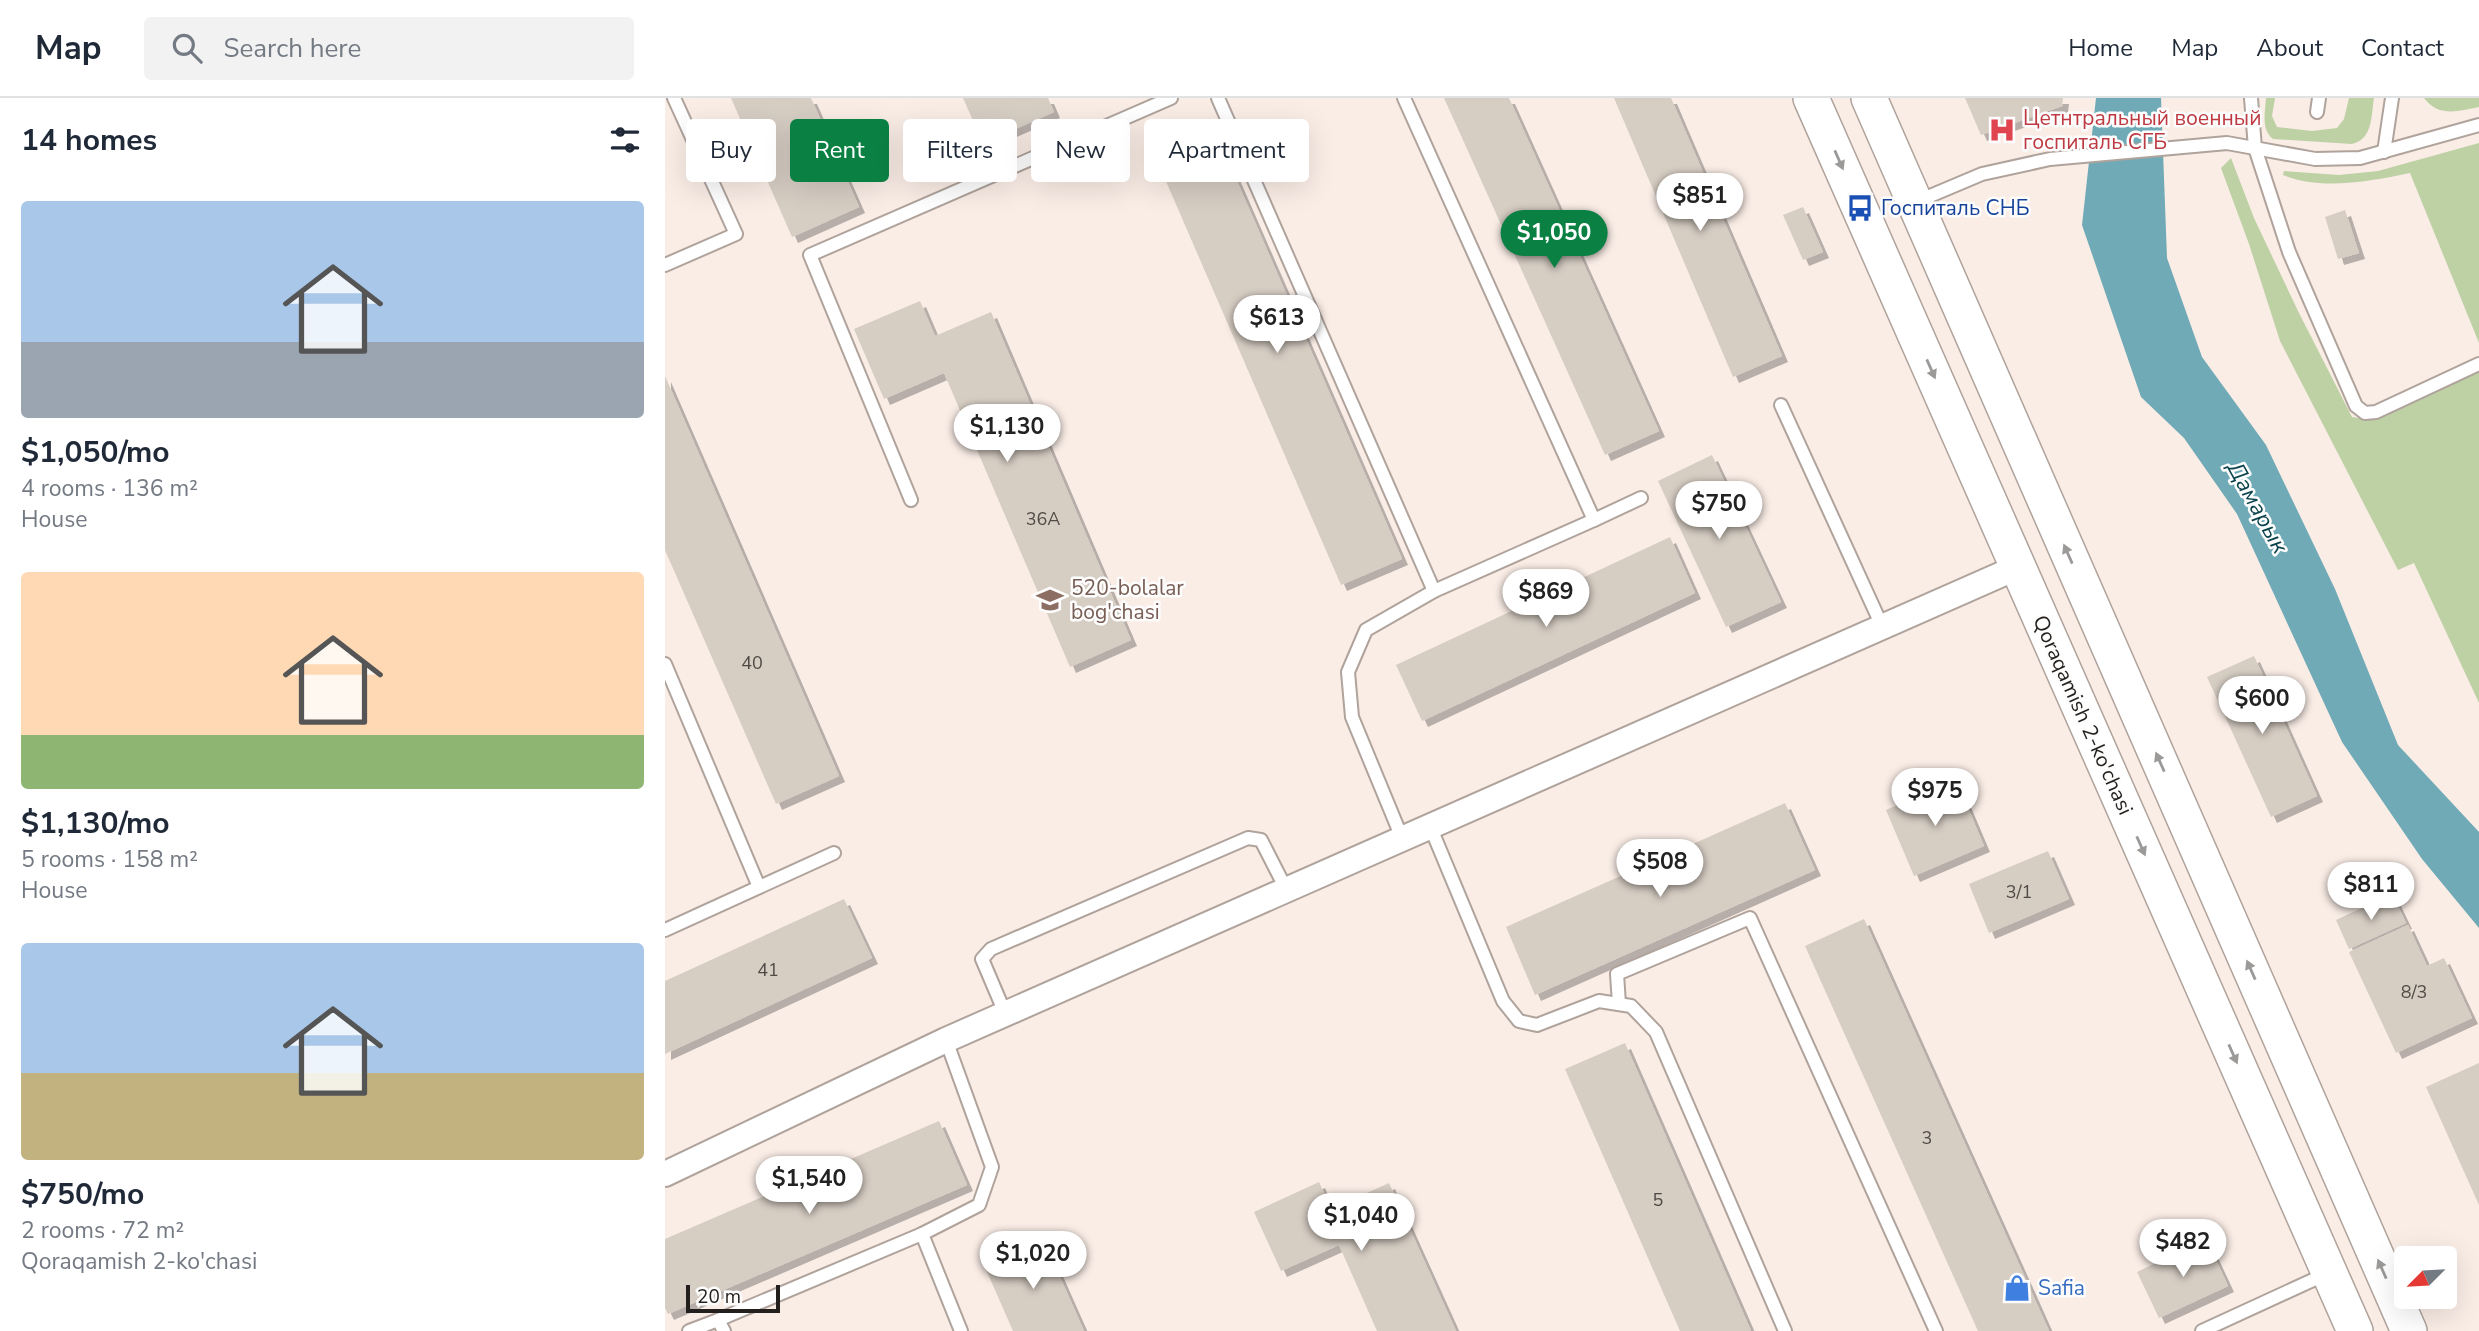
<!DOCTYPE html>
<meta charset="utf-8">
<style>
:root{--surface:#fff;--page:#f2f2f3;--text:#1f2937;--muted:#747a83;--line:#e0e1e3;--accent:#0b8043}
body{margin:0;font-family:"Nunito Sans",sans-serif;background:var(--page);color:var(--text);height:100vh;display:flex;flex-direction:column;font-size:26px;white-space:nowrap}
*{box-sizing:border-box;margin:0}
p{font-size:23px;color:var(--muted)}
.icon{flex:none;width:38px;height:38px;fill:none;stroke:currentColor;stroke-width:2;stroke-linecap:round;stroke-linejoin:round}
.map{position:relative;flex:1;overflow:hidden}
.panel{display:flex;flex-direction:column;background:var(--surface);width:665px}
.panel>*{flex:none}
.guide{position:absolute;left:21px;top:21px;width:665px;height:63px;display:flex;gap:14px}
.needle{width:46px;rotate:246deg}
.buttons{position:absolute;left:1729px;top:1148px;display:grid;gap:14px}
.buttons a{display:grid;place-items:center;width:63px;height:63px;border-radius:7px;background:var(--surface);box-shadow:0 7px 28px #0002;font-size:35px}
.scale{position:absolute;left:21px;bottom:18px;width:94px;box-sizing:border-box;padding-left:7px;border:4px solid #231f1c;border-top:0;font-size:19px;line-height:24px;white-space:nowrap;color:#231f1c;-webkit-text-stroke:5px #fdfdfd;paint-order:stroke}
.price{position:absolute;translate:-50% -60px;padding:0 16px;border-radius:24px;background:#fff;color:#222;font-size:23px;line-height:46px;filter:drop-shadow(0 2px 4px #0008)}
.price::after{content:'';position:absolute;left:50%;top:42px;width:21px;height:16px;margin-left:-10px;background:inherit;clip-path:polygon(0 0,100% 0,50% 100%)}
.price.selected{background:var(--accent);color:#fff}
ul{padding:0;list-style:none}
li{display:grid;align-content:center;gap:14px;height:371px;padding:0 21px}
li span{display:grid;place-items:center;height:217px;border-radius:7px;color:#555}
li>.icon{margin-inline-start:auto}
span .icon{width:126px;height:126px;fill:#fffc;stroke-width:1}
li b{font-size:30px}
h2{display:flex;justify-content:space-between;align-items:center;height:84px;padding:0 21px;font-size:30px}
.tag{padding:0 24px;border-radius:7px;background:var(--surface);box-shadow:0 7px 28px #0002;font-size:24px;line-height:63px}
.tag.selected{background:var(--accent);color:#fff}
header{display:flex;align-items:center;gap:42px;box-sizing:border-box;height:98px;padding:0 35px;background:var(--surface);border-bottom:2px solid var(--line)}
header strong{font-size:33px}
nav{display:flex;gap:38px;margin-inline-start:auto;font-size:24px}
.search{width:490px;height:63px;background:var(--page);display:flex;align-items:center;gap:18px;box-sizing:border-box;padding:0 24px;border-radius:7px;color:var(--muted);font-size:26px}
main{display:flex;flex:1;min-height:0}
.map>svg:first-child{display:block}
.green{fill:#bed1a5}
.water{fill:#6faab6}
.building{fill:#d6cdc3;filter:url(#shadow)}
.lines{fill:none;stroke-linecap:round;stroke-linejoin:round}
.lane-casing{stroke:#afa39c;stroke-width:16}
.street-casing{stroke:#afa39c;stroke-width:28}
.secondary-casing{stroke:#afa39c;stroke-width:38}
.lane{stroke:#fff;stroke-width:12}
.street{stroke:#fff;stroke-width:24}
.secondary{stroke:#fff;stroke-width:35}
.oneway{fill:#9c9a99}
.labels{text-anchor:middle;stroke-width:5;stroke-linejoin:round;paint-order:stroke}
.number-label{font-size:18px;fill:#504a46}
.health-label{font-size:21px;fill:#be3a42;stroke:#fdfdfd;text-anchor:start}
.transit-label{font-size:21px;fill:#164399;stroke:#fdfdfd;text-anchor:start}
.education-label{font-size:21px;fill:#785e54;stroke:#fdfdfd;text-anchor:start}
.street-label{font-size:21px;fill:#231f1c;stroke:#fdfdfd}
.shop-label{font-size:21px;fill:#366cbe;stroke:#fdfdfd;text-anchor:start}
.water-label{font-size:23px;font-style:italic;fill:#0b434c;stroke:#fdfdfd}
</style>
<header>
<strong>Map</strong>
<div class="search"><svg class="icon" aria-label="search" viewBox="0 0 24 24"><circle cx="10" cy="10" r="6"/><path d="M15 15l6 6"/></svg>Search here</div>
<nav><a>Home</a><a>Map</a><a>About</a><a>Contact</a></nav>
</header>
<main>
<section class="panel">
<h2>14 homes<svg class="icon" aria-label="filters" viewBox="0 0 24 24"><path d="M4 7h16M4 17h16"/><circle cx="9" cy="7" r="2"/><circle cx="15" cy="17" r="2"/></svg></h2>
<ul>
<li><span style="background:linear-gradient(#a9c7e8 65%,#9aa5b1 0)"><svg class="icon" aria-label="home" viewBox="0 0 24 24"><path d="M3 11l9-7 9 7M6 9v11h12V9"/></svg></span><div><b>$1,050/mo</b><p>4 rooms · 136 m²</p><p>House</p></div></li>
<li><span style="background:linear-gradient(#ffd9b3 75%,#8fb573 0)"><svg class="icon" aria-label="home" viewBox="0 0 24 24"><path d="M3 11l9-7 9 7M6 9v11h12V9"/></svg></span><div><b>$1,130/mo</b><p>5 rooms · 158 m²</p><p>House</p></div></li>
<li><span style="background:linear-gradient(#a9c7e8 60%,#c2b280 0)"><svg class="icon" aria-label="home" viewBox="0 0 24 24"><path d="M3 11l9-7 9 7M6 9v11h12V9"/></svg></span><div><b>$750/mo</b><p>2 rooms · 72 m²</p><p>Qoraqamish 2-ko'chasi</p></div></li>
</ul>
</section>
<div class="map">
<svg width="1814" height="1233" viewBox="0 0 1814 1233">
<defs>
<filter id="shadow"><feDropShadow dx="6" dy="6" stdDeviation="0" flood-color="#0004"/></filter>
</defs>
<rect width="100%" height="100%" fill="#faede6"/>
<!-- green -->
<g class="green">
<path d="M1601 0H1610L1607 18 1612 29 1647 33 1672 30 1679 21 1684 0H1709C1706 18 1708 41 1687 46L1608 41C1596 31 1600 15 1601 0Z"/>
<path d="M1759 0H1814V9C1793 13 1774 20 1759 0Z"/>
<path d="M1814 45V245L1745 75C1708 83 1654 93 1618 77L1619 73 1674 77 1713 73Z"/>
<polygon points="1566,60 1589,120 1633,213 1687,319 1694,320 1814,266 1814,605 1749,465 1733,472 1615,243 1584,146 1556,70"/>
</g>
<!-- water -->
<polygon class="water" points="1431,0 1496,0 1502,160 1537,259 1601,347 1670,491 1733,647 1814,734 1814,830 1757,761 1677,644 1572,416 1519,340 1476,299 1417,127"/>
<!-- building -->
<g class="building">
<polygon points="66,0 146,0 194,109 127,139"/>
<polygon points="298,0 383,0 389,14 318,45"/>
<polygon points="779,0 844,0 994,333 940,357"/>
<polygon points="949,0 1006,0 1117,258 1068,279"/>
<polygon points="1300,0 1398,0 1397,8 1316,37"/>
<polygon points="547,26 737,461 676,487 487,51"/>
<polygon points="1138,109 1158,154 1138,162 1118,117"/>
<polygon points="1680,112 1694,155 1673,161 1660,119"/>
<polygon points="255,203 270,238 326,214 466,542 405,569 279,275 219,301 189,231"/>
<polygon points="0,278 174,678 111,706 0,452"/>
<polygon points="1047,357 1116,504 1061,529 993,383"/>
<polygon points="1005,439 1030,495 757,623 731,567"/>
<polygon points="1589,558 1652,698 1606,719 1542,579"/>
<polygon points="1291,682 1319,748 1249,778 1221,712"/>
<polygon points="1120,705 1150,772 870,897 841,829"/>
<polygon points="1383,753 1404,801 1324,835 1304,786"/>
<polygon points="1727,796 1741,825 1684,851 1671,822"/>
<polygon points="179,801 207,860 0,956 0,883"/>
<polygon points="1199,821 1384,1233 1313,1233 1140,848"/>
<polygon points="1743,827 1762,868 1779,860 1807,920 1731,955 1684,854"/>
<polygon points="960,945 1086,1233 1015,1233 900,971"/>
<polygon points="1814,965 1814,1107 1761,989"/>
<polygon points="274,1023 302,1087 3,1216 0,1210 0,1141"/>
<polygon points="654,1084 666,1111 724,1085 791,1233 712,1233 674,1147 616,1173 589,1114"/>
<polygon points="378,1141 419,1233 348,1233 319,1167"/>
<polygon points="1541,1141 1563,1188 1494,1220 1472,1174"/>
</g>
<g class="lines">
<defs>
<g id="lane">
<polyline points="553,0 769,493"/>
<polyline points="1586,0 1590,50 1624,154 1691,308 1700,315 1711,314 1814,266"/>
<polyline points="1652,14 1654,0"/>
<polyline points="1719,54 1727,0"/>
<polyline points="1253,103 1317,76 1385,61 1562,45 1650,61 1695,60 1814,27"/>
<polyline points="0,167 71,136 9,0"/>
<polyline points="1116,307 1217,528"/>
<polyline points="246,402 145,157 506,0"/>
<polyline points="929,422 976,400"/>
<polyline points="0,566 94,789"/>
<polyline points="765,728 838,903 854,923 872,927 934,903 966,908 991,934 1120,1233"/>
<polyline points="737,740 687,619 683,574 701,532 769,493 929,422 739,0"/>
<polyline points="0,832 169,755"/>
<polyline points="954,906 952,876 1085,820 1271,1233"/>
<polyline points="340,915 317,861 326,851 583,740 596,742 621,791"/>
<polyline points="281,942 327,1069 314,1107 257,1136 296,1233"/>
<polyline points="53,1222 257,1136"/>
<polyline points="24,1233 53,1222 59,1233"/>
<polyline points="1537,1233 1661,1176"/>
</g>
<polyline id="street" points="0,1076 281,942 1353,469"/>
<g id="secondary">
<polyline points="1146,0 1690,1233"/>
<polyline points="1204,0 1744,1233"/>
</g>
</defs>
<!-- lane casing -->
<use href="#lane" class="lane-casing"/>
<!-- street casing -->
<use href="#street" class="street-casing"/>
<!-- secondary casing -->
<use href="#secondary" class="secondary-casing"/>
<!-- lane -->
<use href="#lane" class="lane"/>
<!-- street -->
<use href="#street" class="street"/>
<!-- secondary -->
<use href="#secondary" class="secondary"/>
</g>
<!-- one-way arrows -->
<defs><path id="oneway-solid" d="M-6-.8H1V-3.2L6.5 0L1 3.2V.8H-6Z" transform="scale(1.75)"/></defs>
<g class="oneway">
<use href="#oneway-solid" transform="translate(1174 62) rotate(66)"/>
<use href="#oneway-solid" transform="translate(1266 271) rotate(66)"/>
<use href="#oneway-solid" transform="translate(1403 456) rotate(-114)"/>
<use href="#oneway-solid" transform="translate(1495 664) rotate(-114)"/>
<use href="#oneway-solid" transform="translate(1476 748) rotate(66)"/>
<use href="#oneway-solid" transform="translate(1586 872) rotate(-114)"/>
<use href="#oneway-solid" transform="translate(1568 956) rotate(66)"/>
<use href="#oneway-solid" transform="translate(1717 1171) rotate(-114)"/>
</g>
<!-- icons -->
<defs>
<symbol id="hospital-bare" viewBox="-9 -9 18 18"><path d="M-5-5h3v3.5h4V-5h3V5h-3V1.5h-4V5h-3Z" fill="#e0444e" stroke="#fdfdfd" stroke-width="2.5" paint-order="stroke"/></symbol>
<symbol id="bus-bare" viewBox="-9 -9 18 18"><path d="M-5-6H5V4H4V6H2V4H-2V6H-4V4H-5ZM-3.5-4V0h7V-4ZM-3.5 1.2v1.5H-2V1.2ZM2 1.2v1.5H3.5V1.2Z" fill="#1a4fb4" stroke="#fdfdfd" stroke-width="2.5" paint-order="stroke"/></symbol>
<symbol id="school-bare" viewBox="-9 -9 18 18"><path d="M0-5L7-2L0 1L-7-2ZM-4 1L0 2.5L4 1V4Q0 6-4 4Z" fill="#8d6e63" stroke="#fdfdfd" stroke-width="2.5" paint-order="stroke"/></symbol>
<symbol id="shop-bare" viewBox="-9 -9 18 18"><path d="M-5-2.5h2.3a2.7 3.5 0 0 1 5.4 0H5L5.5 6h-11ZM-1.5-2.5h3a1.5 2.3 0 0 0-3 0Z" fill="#3f7fe0" stroke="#fdfdfd" stroke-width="2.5" paint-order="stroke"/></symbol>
</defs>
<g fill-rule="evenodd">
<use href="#hospital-bare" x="1318" y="13" width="38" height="38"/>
<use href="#bus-bare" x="1176" y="91" width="38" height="38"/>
<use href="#school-bare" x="366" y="483" width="38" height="38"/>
<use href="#shop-bare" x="1333" y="1171" width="38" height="38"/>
</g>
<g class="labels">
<!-- number labels -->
<g class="number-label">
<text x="378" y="427">36A</text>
<text x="87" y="571">40</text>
<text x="1354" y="800">3/1</text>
<text x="103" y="878">41</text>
<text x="1749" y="900">8/3</text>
<text x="1262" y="1046">3</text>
<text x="993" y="1108">5</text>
</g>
<!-- health labels -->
<g class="health-label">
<text x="1358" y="27">Цетнтральный военный<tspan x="1358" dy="24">госпиталь СГБ</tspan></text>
</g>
<!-- transit labels -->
<g class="transit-label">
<text x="1216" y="117">Госпиталь СНБ</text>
</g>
<!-- education labels -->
<g class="education-label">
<text x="406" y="497">520-bolalar<tspan x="406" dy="24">bog'chasi</tspan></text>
</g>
<!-- street labels -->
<g class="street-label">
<text transform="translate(1418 617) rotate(66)" y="7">Qoraqamish 2-ko'chasi</text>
</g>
<!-- shop labels -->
<g class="shop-label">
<text x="1373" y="1197">Safia</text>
</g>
<!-- water labels -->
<g class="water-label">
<text transform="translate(1593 409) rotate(61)" y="8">Дамарык</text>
</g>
</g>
</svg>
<div class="buttons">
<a><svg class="needle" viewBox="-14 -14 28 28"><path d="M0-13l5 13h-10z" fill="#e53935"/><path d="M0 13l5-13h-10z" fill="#747a83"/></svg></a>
</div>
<div class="scale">20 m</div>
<b class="price" style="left:1035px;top:135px">$851</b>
<b class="price selected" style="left:889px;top:172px">$1,050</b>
<b class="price" style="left:612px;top:257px">$613</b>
<b class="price" style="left:342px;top:366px">$1,130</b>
<b class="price" style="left:1054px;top:443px">$750</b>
<b class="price" style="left:881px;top:531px">$869</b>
<b class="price" style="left:1597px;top:638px">$600</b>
<b class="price" style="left:1270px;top:730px">$975</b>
<b class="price" style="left:995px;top:801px">$508</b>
<b class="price" style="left:1706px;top:824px">$811</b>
<b class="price" style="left:144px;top:1118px">$1,540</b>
<b class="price" style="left:696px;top:1155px">$1,040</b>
<b class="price" style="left:1518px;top:1181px">$482</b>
<b class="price" style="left:368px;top:1193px">$1,020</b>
<div class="guide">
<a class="tag">Buy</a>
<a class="tag selected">Rent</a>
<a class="tag">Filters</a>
<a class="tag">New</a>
<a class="tag">Apartment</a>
</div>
</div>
</main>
